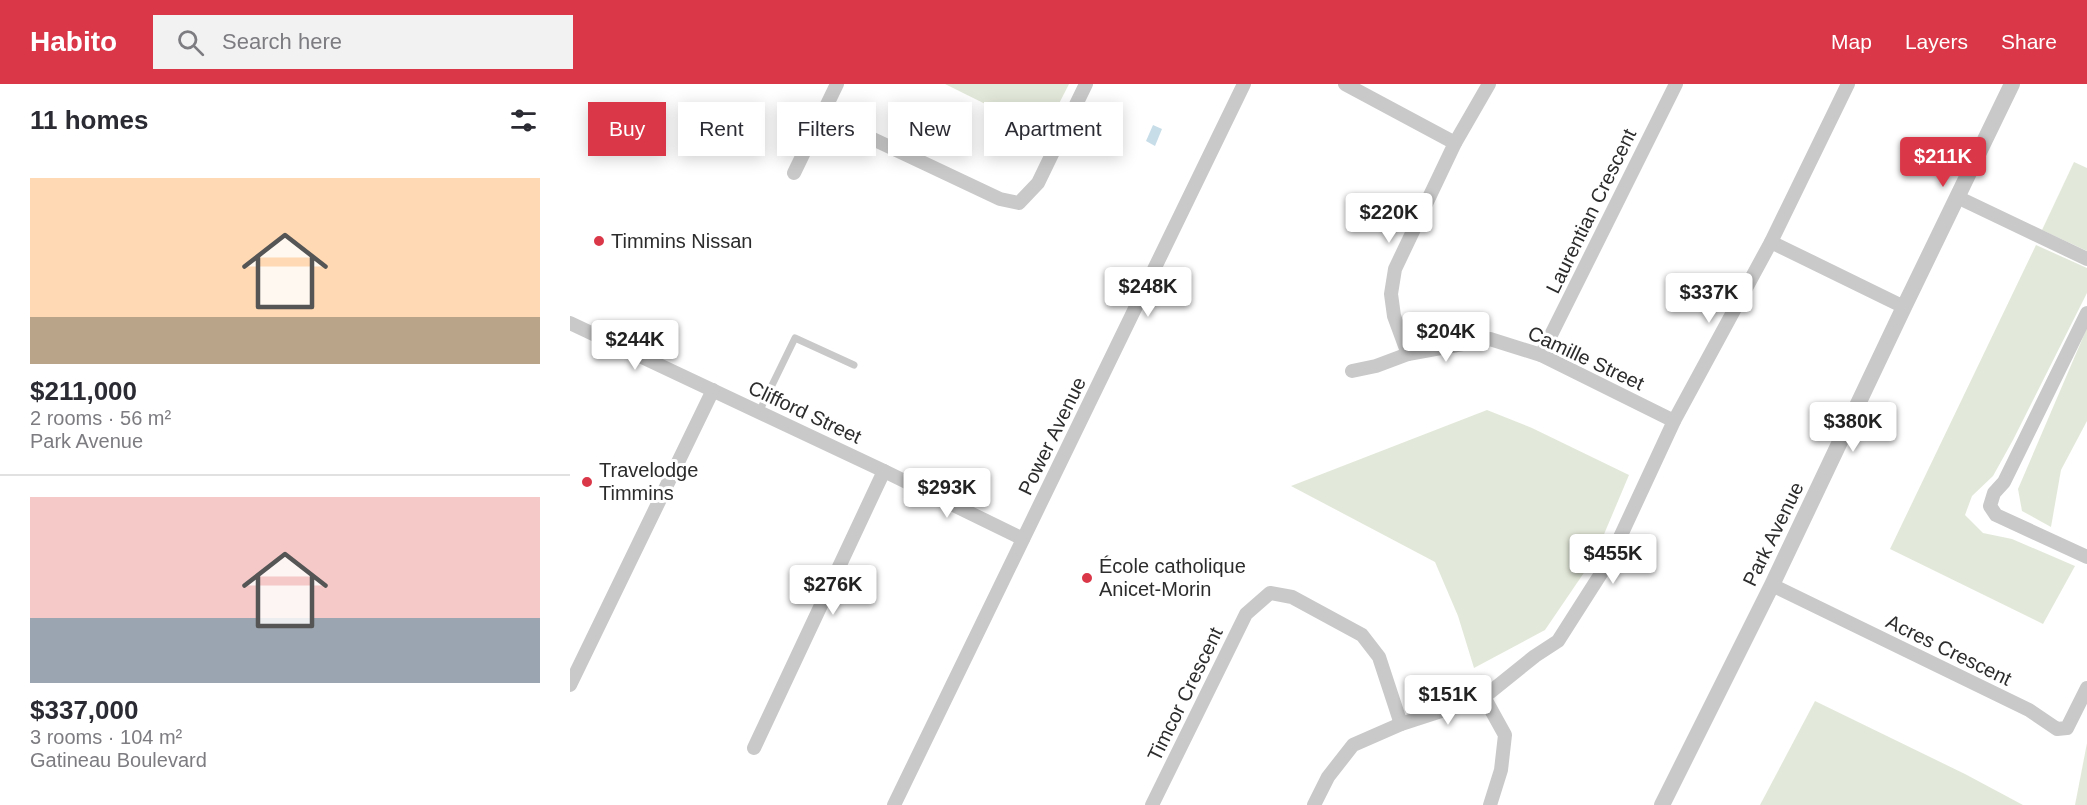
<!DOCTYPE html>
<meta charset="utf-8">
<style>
:root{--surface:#fff;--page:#f2f2f3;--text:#2b2b33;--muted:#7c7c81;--line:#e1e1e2;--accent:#da3749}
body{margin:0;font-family:Helvetica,sans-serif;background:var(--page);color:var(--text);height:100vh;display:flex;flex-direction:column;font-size:22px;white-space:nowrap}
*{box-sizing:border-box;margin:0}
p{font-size:20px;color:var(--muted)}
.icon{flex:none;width:33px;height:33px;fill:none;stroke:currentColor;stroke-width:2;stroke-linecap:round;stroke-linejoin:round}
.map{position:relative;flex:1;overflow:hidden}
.sheet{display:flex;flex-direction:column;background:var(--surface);width:570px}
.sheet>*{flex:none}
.top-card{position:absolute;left:18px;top:18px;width:570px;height:54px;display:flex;gap:12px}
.price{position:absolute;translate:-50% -51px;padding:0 14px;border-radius:6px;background:#fff;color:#222;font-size:20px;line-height:39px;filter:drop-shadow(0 2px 3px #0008)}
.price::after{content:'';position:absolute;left:50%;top:36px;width:18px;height:14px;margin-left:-9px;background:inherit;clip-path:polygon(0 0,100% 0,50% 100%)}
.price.selected{background:var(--accent);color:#fff}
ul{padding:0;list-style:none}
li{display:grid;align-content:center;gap:12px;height:318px;padding:0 30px}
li+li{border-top:2px solid var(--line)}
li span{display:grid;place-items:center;height:186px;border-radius:0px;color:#555}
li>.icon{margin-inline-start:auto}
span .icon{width:108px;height:108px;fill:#fffc;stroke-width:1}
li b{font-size:26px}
h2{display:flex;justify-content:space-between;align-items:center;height:72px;padding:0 30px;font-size:26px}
.tag{padding:0 21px;border-radius:0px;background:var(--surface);box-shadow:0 3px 15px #0003;font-size:21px;line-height:54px}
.tag.selected{background:var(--accent);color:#fff}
header{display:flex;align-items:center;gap:36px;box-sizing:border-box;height:84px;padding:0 30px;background:var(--accent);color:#fff}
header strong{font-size:28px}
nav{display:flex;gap:33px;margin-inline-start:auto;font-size:21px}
.search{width:420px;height:54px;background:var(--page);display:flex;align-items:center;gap:15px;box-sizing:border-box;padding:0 21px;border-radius:0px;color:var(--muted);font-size:22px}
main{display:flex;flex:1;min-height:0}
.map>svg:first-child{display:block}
.green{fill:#e3e9da}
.water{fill:#c7dde8}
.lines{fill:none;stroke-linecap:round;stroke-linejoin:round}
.service{stroke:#c9c9c9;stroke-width:7}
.minor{stroke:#c9c9c9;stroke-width:14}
.tertiary{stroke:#c9c9c9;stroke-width:16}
.poi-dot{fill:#da3749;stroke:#fff;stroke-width:2}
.labels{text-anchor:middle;stroke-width:6;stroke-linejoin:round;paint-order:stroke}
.street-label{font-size:20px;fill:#2c2c2c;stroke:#fff}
.poi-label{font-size:20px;fill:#2c2c2c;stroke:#fff;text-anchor:start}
</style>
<header>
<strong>Habito</strong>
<div class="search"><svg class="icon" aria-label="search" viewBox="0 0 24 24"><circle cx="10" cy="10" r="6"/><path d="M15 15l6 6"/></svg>Search here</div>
<nav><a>Map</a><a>Layers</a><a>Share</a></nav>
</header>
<main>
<section class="sheet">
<h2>11 homes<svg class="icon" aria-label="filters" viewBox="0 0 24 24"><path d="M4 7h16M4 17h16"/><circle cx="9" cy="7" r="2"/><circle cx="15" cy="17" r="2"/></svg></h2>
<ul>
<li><span style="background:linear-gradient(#ffd9b3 75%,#b9a48a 0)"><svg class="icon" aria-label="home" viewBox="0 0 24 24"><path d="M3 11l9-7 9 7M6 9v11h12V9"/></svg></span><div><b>$211,000</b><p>2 rooms · 56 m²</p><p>Park Avenue</p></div></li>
<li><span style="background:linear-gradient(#f6c9c9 65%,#9aa5b1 0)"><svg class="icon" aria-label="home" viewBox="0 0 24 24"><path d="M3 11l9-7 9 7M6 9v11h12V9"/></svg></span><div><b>$337,000</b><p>3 rooms · 104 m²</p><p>Gatineau Boulevard</p></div></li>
</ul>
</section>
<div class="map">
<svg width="1517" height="721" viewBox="0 0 1517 721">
<rect width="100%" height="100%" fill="#fff"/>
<!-- green -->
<g class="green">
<polygon points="375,0 499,0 474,49"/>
<polygon points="1504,78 1517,84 1517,167 1472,146"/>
<polygon points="1466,161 1517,184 1517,209 1443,356 1423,392 1402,412 1395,431 1413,449 1442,455 1505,482 1473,540 1320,465"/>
<polygon points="1517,244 1517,337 1491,386 1481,443 1452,427 1448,405"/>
<polygon points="917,326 962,344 1059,391 1024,474 975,546 904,584 888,532 865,478 721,402"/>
<polygon points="1245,617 1395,690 1453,721 1190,721"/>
<polygon points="1517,659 1517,721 1505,721"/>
</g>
<!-- water -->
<polygon class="water" points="583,41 592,45 585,62 576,57"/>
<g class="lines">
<!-- service -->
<polyline class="service" points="189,328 225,254 284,281"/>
<!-- minor -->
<g class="minor">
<polyline points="775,0 885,59"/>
<polyline points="252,31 430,115 449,119 468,99 516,0"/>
<polyline points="224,89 267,0"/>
<polyline points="1387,113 1517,175"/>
<polyline points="1201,158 1334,223"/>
<polyline points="1517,229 1434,398 1424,409 1420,422 1426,431 1517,473"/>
<polyline points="0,239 314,387 453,455"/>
<polyline points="838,270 824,232 821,210 825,185 885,59 919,0"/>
<polyline points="971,271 1106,0"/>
<polyline points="782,287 806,282 838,270 920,255 971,271 1104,337"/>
<polyline points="1202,501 1459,626 1487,645 1497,644 1517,604"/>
<polyline points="0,601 143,306"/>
<polyline points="914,613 935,651 931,686 920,721"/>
<polyline points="184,664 314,387"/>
<polyline points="324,721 674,0"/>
<polyline points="582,721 676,530 700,509 722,513 792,551 809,573 831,640"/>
<polyline points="744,721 758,693 783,661 831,640 914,613 965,572 988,557 1039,477 1104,337 1201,158 1278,0"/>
</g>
<!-- tertiary -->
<polyline class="tertiary" points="1092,721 1202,501 1334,223 1442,0"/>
</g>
<!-- markers -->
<g class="poi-dot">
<circle cx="29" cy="157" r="6"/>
<circle cx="17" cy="398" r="6"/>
<circle cx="517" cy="494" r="6"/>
</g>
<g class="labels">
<!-- street labels -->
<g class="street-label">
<text transform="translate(1021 127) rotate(-64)" y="7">Laurentian Crescent</text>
<text transform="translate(1016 274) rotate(25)" y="7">Camille Street</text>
<text transform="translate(235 328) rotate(25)" y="7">Clifford Street</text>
<text transform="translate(482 352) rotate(-64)" y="7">Power Avenue</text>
<text transform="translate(1203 450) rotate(-64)" y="7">Park Avenue</text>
<text transform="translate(1379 566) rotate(26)" y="7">Acres Crescent</text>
<text transform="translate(615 610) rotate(-64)" y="7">Timcor Crescent</text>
</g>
<!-- poi labels -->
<g class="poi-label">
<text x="41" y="164">Timmins Nissan</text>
<text x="29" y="393">Travelodge<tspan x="29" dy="23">Timmins</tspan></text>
<text x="529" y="489">École catholique<tspan x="529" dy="23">Anicet-Morin</tspan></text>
</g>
</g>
</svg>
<b class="price selected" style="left:1373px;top:104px">$211K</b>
<b class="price" style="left:819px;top:160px">$220K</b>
<b class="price" style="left:578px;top:234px">$248K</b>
<b class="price" style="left:1139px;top:240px">$337K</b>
<b class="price" style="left:876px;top:279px">$204K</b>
<b class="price" style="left:65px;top:287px">$244K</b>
<b class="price" style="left:1283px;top:369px">$380K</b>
<b class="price" style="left:377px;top:435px">$293K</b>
<b class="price" style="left:1043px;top:501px">$455K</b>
<b class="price" style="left:263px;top:532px">$276K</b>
<b class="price" style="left:878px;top:642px">$151K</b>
<div class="top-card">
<a class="tag selected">Buy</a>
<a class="tag">Rent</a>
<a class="tag">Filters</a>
<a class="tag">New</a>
<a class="tag">Apartment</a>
</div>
</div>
</main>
